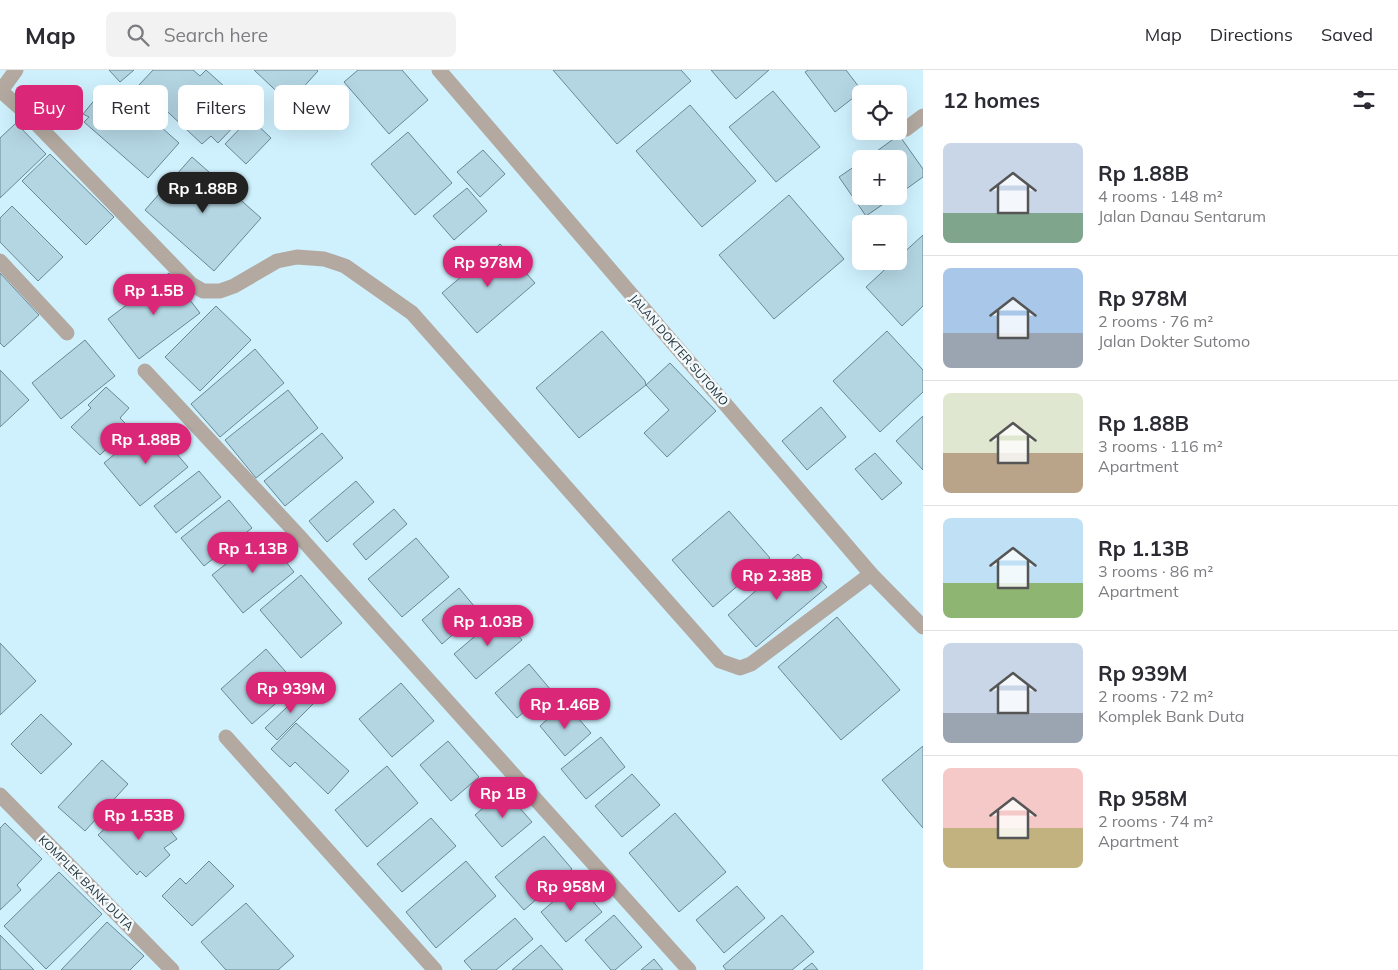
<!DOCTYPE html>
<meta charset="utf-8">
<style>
:root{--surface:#fff;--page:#f2f2f3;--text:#2b2b33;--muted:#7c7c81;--line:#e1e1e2;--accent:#db2777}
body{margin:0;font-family:Mulish,sans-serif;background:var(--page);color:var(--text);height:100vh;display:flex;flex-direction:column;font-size:19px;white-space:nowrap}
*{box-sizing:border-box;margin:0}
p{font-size:16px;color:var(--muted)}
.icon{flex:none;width:28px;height:28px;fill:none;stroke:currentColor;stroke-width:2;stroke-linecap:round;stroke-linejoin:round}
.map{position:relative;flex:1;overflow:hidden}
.sheet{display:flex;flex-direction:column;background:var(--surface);width:475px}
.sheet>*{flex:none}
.top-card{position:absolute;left:15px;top:15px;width:475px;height:45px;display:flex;gap:10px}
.buttons{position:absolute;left:852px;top:15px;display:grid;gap:10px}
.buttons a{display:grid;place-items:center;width:55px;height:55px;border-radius:8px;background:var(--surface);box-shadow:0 5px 20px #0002;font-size:25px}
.price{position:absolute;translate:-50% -42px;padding:0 11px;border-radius:18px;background:var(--accent);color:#fff;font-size:16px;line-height:32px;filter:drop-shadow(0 1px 2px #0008)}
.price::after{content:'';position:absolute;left:50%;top:30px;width:15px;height:11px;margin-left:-8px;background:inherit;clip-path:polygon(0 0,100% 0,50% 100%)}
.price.active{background:#222;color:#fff}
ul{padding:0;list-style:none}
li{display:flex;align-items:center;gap:15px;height:125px;padding:0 20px}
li+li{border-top:1px solid var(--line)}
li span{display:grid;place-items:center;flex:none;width:140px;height:100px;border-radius:8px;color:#555}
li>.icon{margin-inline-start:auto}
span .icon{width:60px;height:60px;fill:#fffc;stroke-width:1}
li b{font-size:21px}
h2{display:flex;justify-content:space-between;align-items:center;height:60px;padding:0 20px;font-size:21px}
.chip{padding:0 18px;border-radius:8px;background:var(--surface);box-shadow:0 5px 20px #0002;font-size:18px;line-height:45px}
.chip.active{background:var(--accent);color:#fff}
header{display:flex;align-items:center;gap:30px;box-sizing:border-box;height:70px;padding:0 25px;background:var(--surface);border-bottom:1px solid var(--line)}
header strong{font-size:24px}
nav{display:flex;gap:28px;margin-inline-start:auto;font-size:18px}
.search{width:350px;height:45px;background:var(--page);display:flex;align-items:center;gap:12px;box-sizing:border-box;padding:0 18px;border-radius:8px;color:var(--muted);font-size:19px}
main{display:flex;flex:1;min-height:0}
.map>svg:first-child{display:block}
.building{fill:#b4d6e3;stroke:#688893}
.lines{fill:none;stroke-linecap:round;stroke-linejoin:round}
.service{stroke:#b3a9a0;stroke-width:15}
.minor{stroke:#b3a9a0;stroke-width:15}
.tertiary{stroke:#b3a9a0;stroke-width:15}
.labels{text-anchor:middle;stroke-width:5;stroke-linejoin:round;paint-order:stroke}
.street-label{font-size:12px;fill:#233136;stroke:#f2f9fc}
</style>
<header>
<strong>Map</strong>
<div class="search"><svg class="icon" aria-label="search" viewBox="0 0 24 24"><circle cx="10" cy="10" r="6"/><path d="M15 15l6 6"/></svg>Search here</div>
<nav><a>Map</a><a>Directions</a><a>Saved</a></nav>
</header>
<main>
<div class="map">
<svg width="923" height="900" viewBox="0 0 923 900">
<rect width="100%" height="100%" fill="#cff1fe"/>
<!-- building -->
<g class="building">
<polygon points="109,0 134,0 120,12"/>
<polygon points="153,0 193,0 200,6 206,0 244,34 234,44 240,50 218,73 211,66 202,74 139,15"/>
<polygon points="254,0 317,0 318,1 289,33"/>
<polygon points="358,0 402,0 428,30 389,64 344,12"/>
<polygon points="553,0 681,0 691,11 617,74"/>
<polygon points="711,0 769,0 736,29"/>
<polygon points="808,0 846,0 862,21 835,42 805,2"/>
<polygon points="106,16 112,21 116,17 179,73 148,108 84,52 89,47 83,44"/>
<polygon points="773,21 820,77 776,112 729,57"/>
<polygon points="690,35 756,111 702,157 636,81"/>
<polygon points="250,48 271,68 246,94 225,74"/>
<polygon points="16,53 46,84 0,128 0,68"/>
<polygon points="408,62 452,113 415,145 371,94"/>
<polygon points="899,65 923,99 923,107 899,124 899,89 866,89"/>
<polygon points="483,80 505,104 480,127 457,102"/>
<polygon points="50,84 114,147 86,175 22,111"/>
<polygon points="192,87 261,148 214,201 145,140"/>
<polygon points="861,92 861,126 895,126 866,146 839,107"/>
<polygon points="467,118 487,141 454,170 433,146"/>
<polygon points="789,125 844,189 774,249 719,185"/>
<polygon points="12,136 63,187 38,211 0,172 0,148"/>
<polygon points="923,165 923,236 902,256 866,217 894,191 899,191 899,187"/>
<polygon points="500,174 535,213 477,263 442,223"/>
<polygon points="0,203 39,245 4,277 0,273"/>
<polygon points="169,203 200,243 139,289 108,249"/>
<polygon points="216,236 251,270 200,321 165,287"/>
<polygon points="602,261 645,311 646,315 579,368 536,318"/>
<polygon points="887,261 923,300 923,322 880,362 833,311"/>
<polygon points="85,270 115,306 61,349 32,313"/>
<polygon points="255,279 284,313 220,367 191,334"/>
<polygon points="670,293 716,341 667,387 644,363 669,340 646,315"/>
<polygon points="0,300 29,330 0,357"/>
<polygon points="106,317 129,338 120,348 129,357 100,385 71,357 91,338 88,335"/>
<polygon points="288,320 318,358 256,408 225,370"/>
<polygon points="821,337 846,367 807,400 782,371"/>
<polygon points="923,346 923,400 896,371"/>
<polygon points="151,354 188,397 140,436 104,393"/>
<polygon points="322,363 343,388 285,436 264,411"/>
<polygon points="875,383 902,413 882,430 855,399"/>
<polygon points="199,401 221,427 176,463 154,436"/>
<polygon points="356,411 374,432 327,472 309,451"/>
<polygon points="229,430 252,458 204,496 181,468"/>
<polygon points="394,439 407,454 366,490 353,474"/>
<polygon points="729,441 770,488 713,537 672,490"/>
<polygon points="264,464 294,502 243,543 212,505"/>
<polygon points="416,468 449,507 402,547 368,509"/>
<polygon points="798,484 827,517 756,577 728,545"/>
<polygon points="301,505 342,553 301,588 260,540"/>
<polygon points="459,518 479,542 442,574 422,550"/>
<polygon points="500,545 522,570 476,609 454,584"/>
<polygon points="837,547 900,620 841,670 778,597"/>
<polygon points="0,573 36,611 0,645"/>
<polygon points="266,579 297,615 252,654 221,619"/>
<polygon points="529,594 550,619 517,648 495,623"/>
<polygon points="401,613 434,651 392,687 359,649"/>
<polygon points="307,618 318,629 277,670 265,658"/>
<polygon points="565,633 591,663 565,686 540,656"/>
<polygon points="41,644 72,674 41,704 11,674"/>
<polygon points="296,653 349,701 328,724 295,692 290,697 271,679"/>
<polygon points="601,667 625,697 586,729 561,699"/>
<polygon points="448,671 479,707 451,731 420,695"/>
<polygon points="923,676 923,758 882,710"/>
<polygon points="102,690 128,714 85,761 58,737"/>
<polygon points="387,696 418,733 367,777 335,740"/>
<polygon points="632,704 660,735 622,767 595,736"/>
<polygon points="504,720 532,752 502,777 475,745"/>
<polygon points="128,737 142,750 155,741 177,769 164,778 170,785 146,807 140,801 137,805 98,765"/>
<polygon points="675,743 726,802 679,842 629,783"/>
<polygon points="431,748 456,776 402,822 377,794"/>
<polygon points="5,753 42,789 17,815 21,820 0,840 0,758"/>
<polygon points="544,766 572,799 524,840 495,807"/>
<polygon points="209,791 234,816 192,856 162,826 180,808 186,814"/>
<polygon points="466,791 496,826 436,878 406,842"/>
<polygon points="59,802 102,844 46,899 4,856"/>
<polygon points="576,812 602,842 566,872 541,842"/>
<polygon points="737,816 765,848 724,883 696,850"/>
<polygon points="246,833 294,886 278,900 226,900 201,872"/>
<polygon points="614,845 642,877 615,900 611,900 585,870"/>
<polygon points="782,845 814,882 792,900 726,900 723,896"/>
<polygon points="515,848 533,869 496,900 472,900 464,891"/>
<polygon points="107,852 144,886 130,900 61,900"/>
<polygon points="0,865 34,900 0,900"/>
<polygon points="541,875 563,900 512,900"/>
<polygon points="654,889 663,900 641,900"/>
<polygon points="812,893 818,900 803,900"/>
</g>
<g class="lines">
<!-- service -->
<polyline class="service" points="1,21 28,45 191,214 203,221 220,221 234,216 277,191 297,187 324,189 345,196 412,243 720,591 740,598 751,594 871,504"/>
<!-- minor -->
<g class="minor">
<polyline points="906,59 923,46"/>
<polyline points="0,191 67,263"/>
<polyline points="145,301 299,466 689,900"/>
<polyline points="226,667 435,900"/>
<polyline points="0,725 172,900"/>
</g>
<!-- tertiary -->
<g class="tertiary">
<polyline points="439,0 871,504 923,557"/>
<polyline points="0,22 16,0"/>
</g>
</g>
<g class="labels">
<!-- street labels -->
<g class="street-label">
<text transform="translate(679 280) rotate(49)" y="4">JALAN DOKTER SUTOMO</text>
<text transform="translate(86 813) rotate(45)" y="4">KOMPLEK BANK DUTA</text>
</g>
</g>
</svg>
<div class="buttons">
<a><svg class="icon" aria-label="locate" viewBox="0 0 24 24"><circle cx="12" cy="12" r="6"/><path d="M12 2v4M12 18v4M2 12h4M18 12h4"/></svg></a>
<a>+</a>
<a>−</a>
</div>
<b class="price active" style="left:203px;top:144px">Rp 1.88B</b>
<b class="price" style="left:488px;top:218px">Rp 978M</b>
<b class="price" style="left:154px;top:246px">Rp 1.5B</b>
<b class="price" style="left:146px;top:395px">Rp 1.88B</b>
<b class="price" style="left:253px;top:504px">Rp 1.13B</b>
<b class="price" style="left:777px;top:531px">Rp 2.38B</b>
<b class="price" style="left:488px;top:577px">Rp 1.03B</b>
<b class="price" style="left:291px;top:644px">Rp 939M</b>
<b class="price" style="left:565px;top:660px">Rp 1.46B</b>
<b class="price" style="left:503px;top:749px">Rp 1B</b>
<b class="price" style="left:139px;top:771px">Rp 1.53B</b>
<b class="price" style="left:571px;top:842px">Rp 958M</b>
<div class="top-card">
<a class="chip active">Buy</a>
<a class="chip">Rent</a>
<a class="chip">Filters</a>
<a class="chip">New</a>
</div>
</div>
<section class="sheet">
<h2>12 homes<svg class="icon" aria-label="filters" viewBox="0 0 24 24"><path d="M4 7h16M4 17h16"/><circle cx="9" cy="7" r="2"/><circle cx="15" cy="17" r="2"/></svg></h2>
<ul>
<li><span style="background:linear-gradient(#c9d6e8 70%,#7fa58c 0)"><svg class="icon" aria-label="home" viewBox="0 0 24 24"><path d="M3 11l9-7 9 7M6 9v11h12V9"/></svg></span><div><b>Rp 1.88B</b><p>4 rooms · 148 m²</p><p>Jalan Danau Sentarum</p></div></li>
<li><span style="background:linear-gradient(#a9c7e8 65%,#9aa5b1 0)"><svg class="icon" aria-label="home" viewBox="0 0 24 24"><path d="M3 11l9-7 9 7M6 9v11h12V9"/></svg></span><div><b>Rp 978M</b><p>2 rooms · 76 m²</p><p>Jalan Dokter Sutomo</p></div></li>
<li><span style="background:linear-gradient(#dfe7d0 60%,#b9a48a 0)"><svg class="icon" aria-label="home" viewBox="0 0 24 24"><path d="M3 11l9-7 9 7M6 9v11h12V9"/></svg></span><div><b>Rp 1.88B</b><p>3 rooms · 116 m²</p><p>Apartment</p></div></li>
<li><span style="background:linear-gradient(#bfe0f5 65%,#8fb573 0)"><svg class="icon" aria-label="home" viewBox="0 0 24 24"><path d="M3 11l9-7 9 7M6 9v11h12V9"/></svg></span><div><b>Rp 1.13B</b><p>3 rooms · 86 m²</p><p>Apartment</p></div></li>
<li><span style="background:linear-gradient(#c9d6e8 70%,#9aa5b1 0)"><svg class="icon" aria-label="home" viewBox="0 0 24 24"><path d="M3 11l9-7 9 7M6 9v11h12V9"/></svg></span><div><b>Rp 939M</b><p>2 rooms · 72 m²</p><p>Komplek Bank Duta</p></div></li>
<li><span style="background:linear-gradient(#f6c9c9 60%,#c2b280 0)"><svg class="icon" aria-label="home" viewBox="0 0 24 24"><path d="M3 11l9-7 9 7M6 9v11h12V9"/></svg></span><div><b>Rp 958M</b><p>2 rooms · 74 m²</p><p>Apartment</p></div></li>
</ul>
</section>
</main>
